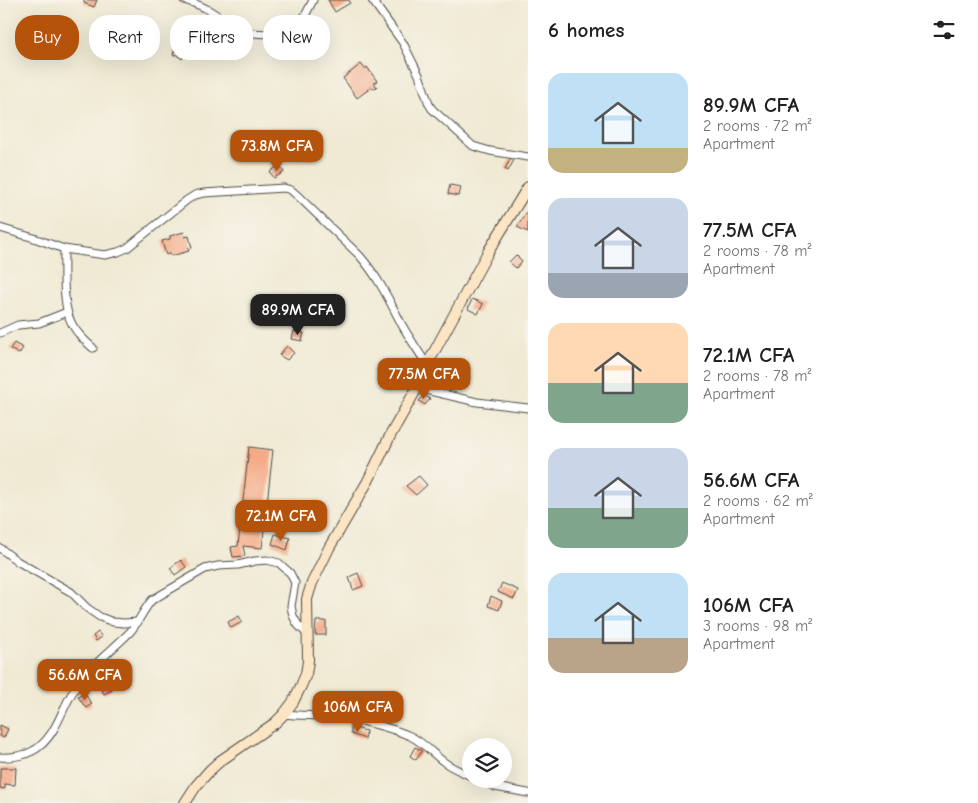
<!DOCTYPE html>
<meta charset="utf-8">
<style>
:root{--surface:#fff;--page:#f6f6f6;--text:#202124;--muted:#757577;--accent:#b45309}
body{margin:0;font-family:"Comic Neue",sans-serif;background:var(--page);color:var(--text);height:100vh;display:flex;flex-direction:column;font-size:19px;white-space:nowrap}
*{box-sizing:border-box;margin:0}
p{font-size:16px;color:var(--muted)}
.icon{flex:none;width:28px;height:28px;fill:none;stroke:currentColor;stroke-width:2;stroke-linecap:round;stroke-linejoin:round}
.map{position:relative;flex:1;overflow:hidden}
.side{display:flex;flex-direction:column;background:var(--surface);width:450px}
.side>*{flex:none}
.guide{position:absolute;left:15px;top:15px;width:438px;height:45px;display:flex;gap:10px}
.tools{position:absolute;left:462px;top:738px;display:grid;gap:10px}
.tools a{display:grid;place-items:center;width:50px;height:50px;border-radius:50%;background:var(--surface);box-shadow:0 5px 20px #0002;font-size:25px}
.price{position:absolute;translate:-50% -42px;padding:0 11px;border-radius:10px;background:var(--accent);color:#fff;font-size:16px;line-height:32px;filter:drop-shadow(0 1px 2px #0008)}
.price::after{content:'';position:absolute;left:50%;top:30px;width:15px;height:11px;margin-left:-8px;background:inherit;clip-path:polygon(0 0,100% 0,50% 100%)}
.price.on{background:#222;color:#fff}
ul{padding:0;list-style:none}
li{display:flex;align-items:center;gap:15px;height:125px;padding:0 20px}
li span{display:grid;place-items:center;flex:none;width:140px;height:100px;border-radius:15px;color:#555}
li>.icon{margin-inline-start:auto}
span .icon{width:60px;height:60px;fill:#fffc;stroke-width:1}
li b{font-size:21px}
h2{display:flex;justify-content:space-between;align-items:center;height:60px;padding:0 20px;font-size:21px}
.pill{padding:0 18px;border-radius:20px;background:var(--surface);box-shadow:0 5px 20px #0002;font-size:18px;line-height:45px}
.pill.on{background:var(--accent);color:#fff}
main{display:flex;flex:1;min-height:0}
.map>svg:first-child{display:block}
.building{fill:#f5a984}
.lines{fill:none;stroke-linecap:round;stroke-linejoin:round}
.street-casing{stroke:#494844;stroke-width:9}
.secondary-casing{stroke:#494844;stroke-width:12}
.street{stroke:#fff;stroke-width:7}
.secondary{stroke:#fce5c4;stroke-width:10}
</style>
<main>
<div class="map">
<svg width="528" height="803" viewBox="0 0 528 803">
<rect width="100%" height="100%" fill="#f7f3e8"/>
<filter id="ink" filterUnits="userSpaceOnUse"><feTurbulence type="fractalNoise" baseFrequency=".02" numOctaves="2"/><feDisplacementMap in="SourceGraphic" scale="10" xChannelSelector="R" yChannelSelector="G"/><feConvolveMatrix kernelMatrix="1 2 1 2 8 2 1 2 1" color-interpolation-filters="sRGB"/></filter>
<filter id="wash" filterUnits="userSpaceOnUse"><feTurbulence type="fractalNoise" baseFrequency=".0096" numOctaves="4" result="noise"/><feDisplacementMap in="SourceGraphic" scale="20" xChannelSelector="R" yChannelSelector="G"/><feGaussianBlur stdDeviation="1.12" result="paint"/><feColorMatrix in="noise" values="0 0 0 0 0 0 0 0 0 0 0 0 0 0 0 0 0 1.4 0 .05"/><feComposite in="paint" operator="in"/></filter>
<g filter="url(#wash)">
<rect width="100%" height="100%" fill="#f0ead4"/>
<g id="blocks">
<!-- building -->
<g class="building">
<polygon points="84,0 97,0 94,7 84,3"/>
<polygon points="328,0 349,0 350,3 335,12"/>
<polygon points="175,49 185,54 182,59 175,54 174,56 173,55"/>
<polygon points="361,64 365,69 367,67 377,81 374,83 377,87 373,89 372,87 357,98 343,78"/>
<polygon points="311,141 317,154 315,154 316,157 309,160 308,157 304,159 298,147"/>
<polygon points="511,158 514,160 508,171 505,169"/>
<polygon points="279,165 284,172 274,178 270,172"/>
<polygon points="450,185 461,187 459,196 448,194"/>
<polygon points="528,210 528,232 517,227"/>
<polygon points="184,232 185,237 189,236 192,248 188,249 189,251 171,256 170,253 166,255 162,241 170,239 170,236"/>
<polygon points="516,255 522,261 516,268 509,262"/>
<polygon points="472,299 483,304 478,314 468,309"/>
<polygon points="294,331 304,333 302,341 292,339"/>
<polygon points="14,343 23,348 19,354 10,349"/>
<polygon points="287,346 294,353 287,360 279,355"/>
<polygon points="456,372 466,373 465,379 455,377"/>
<polygon points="424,395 430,399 425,405 419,401"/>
<polygon points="249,447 273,450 262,548 243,546 245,556 233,557 231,547 238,546"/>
<polygon points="419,476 427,485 416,495 406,486"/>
<polygon points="275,534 290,538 287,550 272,544"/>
<polygon points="181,560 186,567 175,575 170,568"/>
<polygon points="358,573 363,586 353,590 349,577"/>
<polygon points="502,583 518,590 514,599 498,592"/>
<polygon points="491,596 502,601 499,610 488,606"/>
<polygon points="239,616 242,622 231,628 228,622"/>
<polygon points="316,621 326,621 326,635 315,635"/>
<polygon points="98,632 102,637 96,641 93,636"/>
<polygon points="123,671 126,679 121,682 117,674"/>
<polygon points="108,684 112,690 104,694 100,688"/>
<polygon points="84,693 92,704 86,708 78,697"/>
<polygon points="0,725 8,729 4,738 0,736"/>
<polygon points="351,727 366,731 365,739 351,734"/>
<polygon points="415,747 422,751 416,760 410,756"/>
<polygon points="0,768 16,768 15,785 5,784 5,789 0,788"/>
</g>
</g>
</g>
<g filter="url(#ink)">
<use href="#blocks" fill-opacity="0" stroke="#494844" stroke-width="1"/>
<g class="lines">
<defs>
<g id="street">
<path d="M184 0C194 3 203 6 212 12 222 18 231 27 242 31 250 34 260 33 269 34 298 35 301 24 313 0"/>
<polyline points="372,0 403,43 419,75 429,104 432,109 473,146 490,151 528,157"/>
<path d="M0 228 34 238 64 249 105 255 118 252 127 248 187 200 195 195 204 193 284 188 291 190 299 197 360 256C379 278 389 300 402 325 410 339 419 352 427 365"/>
<path d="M64 249C64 270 62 306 72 324 77 334 85 341 93 348"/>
<polyline points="0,333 18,325 39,323 67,312"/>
<polyline points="417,388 477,402 528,408"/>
<polyline points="0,548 17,561 71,592 87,608 100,617 113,622 124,623 138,622"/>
<path d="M284 714C301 716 318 715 335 717 355 718 392 728 410 736 423 742 432 753 444 762 452 768 462 772 471 776"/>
<path d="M0 757C13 758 30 755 40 746 57 732 62 708 74 690 89 667 111 651 130 632 139 622 143 610 152 600L205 569 218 566 238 565 255 561 267 560 279 563 290 573 295 583 291 606 293 616 298 625 308 635"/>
<polyline points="478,779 495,787 528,793"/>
</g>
<polyline id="secondary" points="185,803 196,786 210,770 220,761 275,723 284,714 293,702 301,686 306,674 308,661 307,599 312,583 329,548 368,481 391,434 417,388 427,365 488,252 528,187"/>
</defs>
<!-- street casing -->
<use href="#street" class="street-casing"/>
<!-- secondary casing -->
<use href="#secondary" class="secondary-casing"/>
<!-- street -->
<use href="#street" class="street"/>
<!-- secondary -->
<use href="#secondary" class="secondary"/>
</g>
</g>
</svg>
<div class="tools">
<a><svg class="icon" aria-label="layers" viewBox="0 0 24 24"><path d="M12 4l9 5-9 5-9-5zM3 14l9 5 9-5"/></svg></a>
</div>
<b class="price" style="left:277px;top:172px">73.8M CFA</b>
<b class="price on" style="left:298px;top:336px">89.9M CFA</b>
<b class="price" style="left:424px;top:400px">77.5M CFA</b>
<b class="price" style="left:281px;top:542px">72.1M CFA</b>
<b class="price" style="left:85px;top:701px">56.6M CFA</b>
<b class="price" style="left:358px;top:733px">106M CFA</b>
<div class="guide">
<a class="pill on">Buy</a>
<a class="pill">Rent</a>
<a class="pill">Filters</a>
<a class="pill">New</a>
</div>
</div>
<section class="side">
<h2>6 homes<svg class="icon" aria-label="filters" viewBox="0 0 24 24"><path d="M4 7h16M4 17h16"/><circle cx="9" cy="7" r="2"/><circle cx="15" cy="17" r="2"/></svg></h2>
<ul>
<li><span style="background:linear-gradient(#bfe0f5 75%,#c2b280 0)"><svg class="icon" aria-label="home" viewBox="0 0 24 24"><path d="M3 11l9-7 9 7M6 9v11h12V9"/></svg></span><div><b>89.9M CFA</b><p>2 rooms · 72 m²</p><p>Apartment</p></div></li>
<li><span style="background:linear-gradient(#c9d6e8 75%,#9aa5b1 0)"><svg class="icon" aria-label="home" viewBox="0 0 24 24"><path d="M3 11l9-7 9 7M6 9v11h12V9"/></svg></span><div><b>77.5M CFA</b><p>2 rooms · 78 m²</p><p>Apartment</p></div></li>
<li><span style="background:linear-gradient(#ffd9b3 60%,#7fa58c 0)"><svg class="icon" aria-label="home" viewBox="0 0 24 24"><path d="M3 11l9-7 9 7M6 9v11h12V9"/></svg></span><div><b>72.1M CFA</b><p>2 rooms · 78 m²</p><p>Apartment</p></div></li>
<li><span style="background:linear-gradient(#c9d6e8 60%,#7fa58c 0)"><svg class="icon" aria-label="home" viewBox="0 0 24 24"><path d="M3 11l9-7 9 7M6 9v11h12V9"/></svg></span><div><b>56.6M CFA</b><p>2 rooms · 62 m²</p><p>Apartment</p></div></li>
<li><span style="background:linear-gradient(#bfe0f5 65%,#b9a48a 0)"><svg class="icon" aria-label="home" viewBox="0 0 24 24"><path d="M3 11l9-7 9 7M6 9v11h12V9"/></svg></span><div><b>106M CFA</b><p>3 rooms · 98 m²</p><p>Apartment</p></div></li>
</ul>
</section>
</main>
